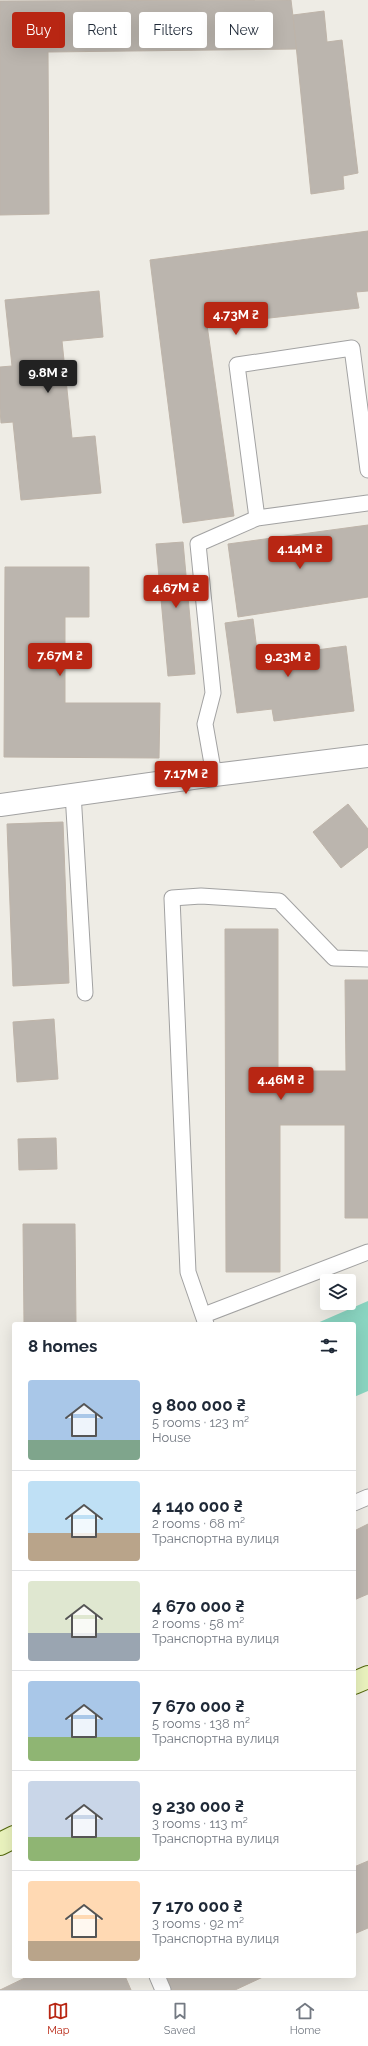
<!DOCTYPE html>
<meta charset="utf-8">
<style>
:root{--surface:#fff;--page:#f2f2f3;--text:#1f2937;--muted:#747a83;--line:#e0e1e3;--accent:#b82613}
body{margin:0;font-family:Raleway,sans-serif;background:var(--page);color:var(--text);height:100vh;display:flex;flex-direction:column;font-size:15px;white-space:nowrap}
*{box-sizing:border-box;margin:0}
p{font-size:13px;color:var(--muted)}
.icon{flex:none;width:22px;height:22px;fill:none;stroke:currentColor;stroke-width:2;stroke-linecap:round;stroke-linejoin:round}
.map{position:relative;flex:1;overflow:hidden}
.panel{position:absolute;left:12px;top:1322px;width:344px;height:656px;display:flex;flex-direction:column;background:var(--surface);border-radius:4px;box-shadow:0 4px 16px #0002}
.panel>*{flex:none}
.top-card{position:absolute;left:12px;top:12px;width:344px;height:36px;display:flex;gap:8px}
.fabs{position:absolute;left:320px;top:1274px;display:grid;gap:8px}
.fabs a{display:grid;place-items:center;width:36px;height:36px;border-radius:4px;background:var(--surface);box-shadow:0 4px 16px #0002;font-size:20px}
.price{position:absolute;translate:-50% -34px;padding:0 9px;border-radius:4px;background:var(--accent);color:#fff;font-size:13px;line-height:26px;filter:drop-shadow(0 1px 2px #0008)}
.price::after{content:'';position:absolute;left:50%;top:24px;width:12px;height:9px;margin-left:-6px;background:inherit;clip-path:polygon(0 0,100% 0,50% 100%)}
.price.on{background:#222;color:#fff}
ul{padding:0;list-style:none}
li{display:flex;align-items:center;gap:12px;height:100px;padding:0 16px}
li+li{border-top:1px solid var(--line)}
li span{display:grid;place-items:center;flex:none;width:112px;height:80px;border-radius:4px;color:#555}
li>.icon{margin-inline-start:auto}
span .icon{width:48px;height:48px;fill:#fffc;stroke-width:1}
li b{font-size:17px}
h2{display:flex;justify-content:space-between;align-items:center;height:48px;padding:0 16px;font-size:17px}
.tag{padding:0 14px;border-radius:4px;background:var(--surface);box-shadow:0 4px 16px #0002;font-size:14px;line-height:36px}
.tag.on{background:var(--accent);color:#fff}
.tab-bar{display:flex;justify-content:space-around;align-items:center;height:56px;border-top:1px solid var(--line);background:var(--surface);font-size:11px;color:var(--muted)}
.tab-bar a{display:grid;justify-items:center;gap:2px}
.tab-bar .on{color:var(--accent)}
.map>svg:first-child{display:block}
.pitch{fill:#8ad5c1}
.building{fill:#bbb5ae;stroke:#beb4a9}
.lines{fill:none;stroke-linecap:round;stroke-linejoin:round}
.service-casing{stroke:#a2a2a2;stroke-width:17}
.minor-casing{stroke:#a2a2a2;stroke-width:24}
.secondary-casing{stroke:#566a0f;stroke-width:24}
.service{stroke:#fff;stroke-width:15}
.minor{stroke:#fff;stroke-width:22}
.secondary{stroke:#eaf3be;stroke-width:22}
</style>
<div class="map">
<svg width="368" height="1990" viewBox="0 0 368 1990">
<rect width="100%" height="100%" fill="#eeece5"/>
<!-- pitch -->
<polygon class="pitch" points="368,1301 368,1391 354,1397 354,1324 315,1324"/>
<!-- building -->
<g class="building">
<polygon points="291,0 297,49 48,52 49,214 0,215 0,1"/>
<polygon points="324,11 327,42 342,40 358,173 343,176 344,189 311,194 293,15"/>
<polygon points="368,231 368,291 356,292 359,308 207,325 234,516 183,523 150,260"/>
<polygon points="99,291 103,337 62,341 72,438 95,436 101,493 21,500 13,422 1,423 0,409 0,367 12,366 5,300"/>
<polygon points="368,525 368,597 238,617 228,544"/>
<polygon points="183,542 195,674 168,676 156,544"/>
<polygon points="5,567 89,567 89,617 65,617 65,703 160,703 159,758 4,757"/>
<polygon points="253,619 258,658 346,646 354,711 274,721 272,709 237,713 225,623"/>
<polygon points="348,804 368,829 368,847 341,868 313,832"/>
<polygon points="63,822 69,983 13,986 7,824"/>
<polygon points="225,929 278,929 278,1071 346,1071 345,980 368,980 368,1218 345,1218 345,1125 280,1125 280,1272 226,1272"/>
<polygon points="54,1019 58,1079 17,1082 13,1022"/>
<polygon points="56,1138 57,1169 19,1170 18,1139"/>
<polygon points="23,1224 75,1224 76,1324 24,1324"/>
<polygon points="368,1524 368,1594 354,1600 354,1531"/>
<polygon points="368,1861 368,1928 354,1934 354,1867"/>
<polygon points="29,1976 125,1976 131,1990 0,1990"/>
<polygon points="163,1976 265,1976 235,1990 169,1990"/>
</g>
<g class="lines">
<defs>
<g id="service">
<polyline points="257,518 237,365 352,348 368,470"/>
<polyline points="214,775 205,724 213,693 198,544 257,518 368,503"/>
<polyline points="73,793 85,993"/>
<polyline points="204,1315 368,1252"/>
<polyline points="206,1324 188,1272 172,898 201,896 279,901 334,958 368,959"/>
<polyline points="354,1503 368,1497"/>
<polyline points="157,1976 163,1990"/>
</g>
<polyline id="minor" points="0,805 214,775 368,756"/>
<g id="secondary">
<polyline points="354,1683 368,1677"/>
<polyline points="0,1844 14,1837"/>
</g>
</defs>
<!-- service casing -->
<use href="#service" class="service-casing"/>
<!-- minor casing -->
<use href="#minor" class="minor-casing"/>
<!-- secondary casing -->
<use href="#secondary" class="secondary-casing"/>
<!-- service -->
<use href="#service" class="service"/>
<!-- minor -->
<use href="#minor" class="minor"/>
<!-- secondary -->
<use href="#secondary" class="secondary"/>
</g>
</svg>
<div class="fabs">
<a><svg class="icon" aria-label="layers" viewBox="0 0 24 24"><path d="M12 4l9 5-9 5-9-5zM3 14l9 5 9-5"/></svg></a>
</div>
<b class="price" style="left:236px;top:336px">4.73M ₴</b>
<b class="price on" style="left:48px;top:394px">9.8M ₴</b>
<b class="price" style="left:300px;top:570px">4.14M ₴</b>
<b class="price" style="left:176px;top:609px">4.67M ₴</b>
<b class="price" style="left:60px;top:677px">7.67M ₴</b>
<b class="price" style="left:288px;top:678px">9.23M ₴</b>
<b class="price" style="left:186px;top:795px">7.17M ₴</b>
<b class="price" style="left:281px;top:1101px">4.46M ₴</b>
<div class="top-card">
<a class="tag on">Buy</a>
<a class="tag">Rent</a>
<a class="tag">Filters</a>
<a class="tag">New</a>
</div>
<section class="panel">
<h2>8 homes<svg class="icon" aria-label="filters" viewBox="0 0 24 24"><path d="M4 7h16M4 17h16"/><circle cx="9" cy="7" r="2"/><circle cx="15" cy="17" r="2"/></svg></h2>
<ul>
<li><span style="background:linear-gradient(#a9c7e8 75%,#7fa58c 0)"><svg class="icon" aria-label="home" viewBox="0 0 24 24"><path d="M3 11l9-7 9 7M6 9v11h12V9"/></svg></span><div><b>9 800 000 ₴</b><p>5 rooms · 123 m²</p><p>House</p></div></li>
<li><span style="background:linear-gradient(#bfe0f5 65%,#b9a48a 0)"><svg class="icon" aria-label="home" viewBox="0 0 24 24"><path d="M3 11l9-7 9 7M6 9v11h12V9"/></svg></span><div><b>4 140 000 ₴</b><p>2 rooms · 68 m²</p><p>Транспортна вулиця</p></div></li>
<li><span style="background:linear-gradient(#dfe7d0 65%,#9aa5b1 0)"><svg class="icon" aria-label="home" viewBox="0 0 24 24"><path d="M3 11l9-7 9 7M6 9v11h12V9"/></svg></span><div><b>4 670 000 ₴</b><p>2 rooms · 58 m²</p><p>Транспортна вулиця</p></div></li>
<li><span style="background:linear-gradient(#a9c7e8 70%,#8fb573 0)"><svg class="icon" aria-label="home" viewBox="0 0 24 24"><path d="M3 11l9-7 9 7M6 9v11h12V9"/></svg></span><div><b>7 670 000 ₴</b><p>5 rooms · 138 m²</p><p>Транспортна вулиця</p></div></li>
<li><span style="background:linear-gradient(#c9d6e8 70%,#8fb573 0)"><svg class="icon" aria-label="home" viewBox="0 0 24 24"><path d="M3 11l9-7 9 7M6 9v11h12V9"/></svg></span><div><b>9 230 000 ₴</b><p>3 rooms · 113 m²</p><p>Транспортна вулиця</p></div></li>
<li><span style="background:linear-gradient(#ffd9b3 75%,#b9a48a 0)"><svg class="icon" aria-label="home" viewBox="0 0 24 24"><path d="M3 11l9-7 9 7M6 9v11h12V9"/></svg></span><div><b>7 170 000 ₴</b><p>3 rooms · 92 m²</p><p>Транспортна вулиця</p></div></li>
</ul>
</section>
</div>
<nav class="tab-bar">
<a class="on"><svg class="icon" aria-label="map" viewBox="0 0 24 24"><path d="M3 6l6-2 6 2 6-2v14l-6 2-6-2-6 2zM9 4v14M15 6v14"/></svg>Map</a>
<a><svg class="icon" aria-label="saved" viewBox="0 0 24 24"><path d="M7 4h10v16l-5-4-5 4z"/></svg>Saved</a>
<a><svg class="icon" aria-label="home" viewBox="0 0 24 24"><path d="M3 11l9-7 9 7M6 9v11h12V9"/></svg>Home</a>
</nav>
